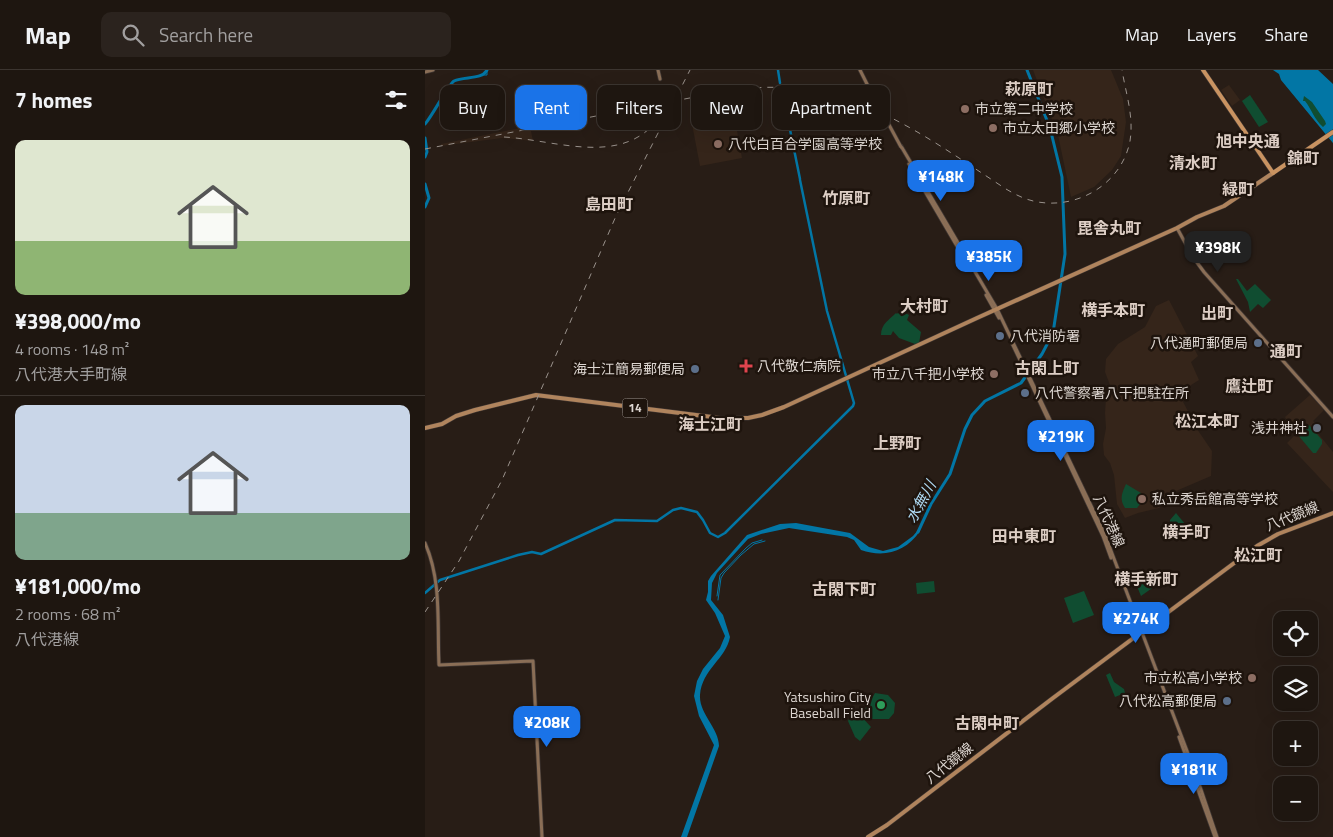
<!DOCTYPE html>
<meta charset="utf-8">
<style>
:root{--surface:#1e1610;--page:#2b231e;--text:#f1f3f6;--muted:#a19f9f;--line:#3c3530;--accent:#1a73e8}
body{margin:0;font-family:"Titillium Web","Noto Sans JP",sans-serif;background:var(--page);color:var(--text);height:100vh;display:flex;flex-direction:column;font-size:19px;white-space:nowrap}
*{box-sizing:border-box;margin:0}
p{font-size:16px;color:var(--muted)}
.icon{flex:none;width:28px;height:28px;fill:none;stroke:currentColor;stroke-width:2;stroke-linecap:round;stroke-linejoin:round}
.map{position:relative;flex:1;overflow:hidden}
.sheet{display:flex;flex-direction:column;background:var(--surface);width:425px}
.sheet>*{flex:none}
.guide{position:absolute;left:15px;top:15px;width:475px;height:45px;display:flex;gap:10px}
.fabs{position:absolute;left:848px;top:541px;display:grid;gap:10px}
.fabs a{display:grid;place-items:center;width:45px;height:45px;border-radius:10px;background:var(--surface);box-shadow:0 5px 20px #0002,0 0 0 1px var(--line);font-size:25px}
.price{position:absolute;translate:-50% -42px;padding:0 11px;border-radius:10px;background:var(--accent);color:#fff;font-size:16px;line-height:32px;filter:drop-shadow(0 1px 2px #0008)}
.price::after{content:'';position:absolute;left:50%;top:30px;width:15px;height:11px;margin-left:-8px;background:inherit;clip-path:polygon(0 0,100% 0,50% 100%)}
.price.active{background:#222;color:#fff}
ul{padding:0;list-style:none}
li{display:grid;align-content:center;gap:10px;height:265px;padding:0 15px}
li+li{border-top:1px solid var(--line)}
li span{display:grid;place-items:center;height:155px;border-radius:10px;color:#555}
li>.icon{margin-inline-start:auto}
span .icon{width:90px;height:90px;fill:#fffc;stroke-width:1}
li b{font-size:21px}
h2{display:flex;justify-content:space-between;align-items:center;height:60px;padding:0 15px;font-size:21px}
.pill{padding:0 18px;border-radius:10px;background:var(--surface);box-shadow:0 5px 20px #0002,0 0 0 1px var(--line);font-size:18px;line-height:45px}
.pill.active{background:var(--accent);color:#fff}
header{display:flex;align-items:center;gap:30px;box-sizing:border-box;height:70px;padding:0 25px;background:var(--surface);border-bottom:1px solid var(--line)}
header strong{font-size:24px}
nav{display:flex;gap:28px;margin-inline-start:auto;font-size:18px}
.search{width:350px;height:45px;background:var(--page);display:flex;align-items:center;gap:12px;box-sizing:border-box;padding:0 18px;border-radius:10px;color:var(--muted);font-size:19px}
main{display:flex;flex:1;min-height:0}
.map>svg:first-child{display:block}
.built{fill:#35251a}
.green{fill:#104d31}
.water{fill:#0276a5;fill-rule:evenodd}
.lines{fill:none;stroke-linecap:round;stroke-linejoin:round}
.stream{stroke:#0276a5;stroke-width:1}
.canal{stroke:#0276a5;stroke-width:2.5}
.river{stroke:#0276a5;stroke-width:3}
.secondary-casing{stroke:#413834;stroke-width:4.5}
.primary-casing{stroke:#413834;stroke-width:5}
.trunk-casing{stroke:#413834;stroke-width:5}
.secondary{stroke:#8a6e56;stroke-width:3}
.primary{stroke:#b0845d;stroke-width:4}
.trunk{stroke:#c99361;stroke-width:4}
.rail{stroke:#9a928c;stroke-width:1;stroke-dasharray:6 6;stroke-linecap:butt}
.secondary-bridge-casing{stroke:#413834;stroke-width:4.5;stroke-linecap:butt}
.secondary-bridge{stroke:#8a6e56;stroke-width:3}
.education-dot{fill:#8d6e63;stroke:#1e140d;stroke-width:2}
.service-dot{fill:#5c6f8a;stroke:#1e140d;stroke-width:2}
.health-dot{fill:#e0444e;stroke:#1e140d;stroke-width:2}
.worship-dot{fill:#6b7280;stroke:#1e140d;stroke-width:2}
.leisure-dot{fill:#2e9e5b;stroke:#1e140d;stroke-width:2}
.labels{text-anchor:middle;stroke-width:5;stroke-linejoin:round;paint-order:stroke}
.shield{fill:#1e140d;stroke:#a39b96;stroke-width:1}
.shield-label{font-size:12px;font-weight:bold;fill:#dcd5d0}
.poi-label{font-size:14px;fill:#dcd5d0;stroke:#1e140d;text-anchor:start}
.street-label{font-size:14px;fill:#dcd5d0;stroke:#1e140d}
.water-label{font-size:15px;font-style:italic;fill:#aed9f3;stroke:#1e140d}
.quarter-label{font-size:16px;font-weight:bold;fill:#ddcec5;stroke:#1e140d}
</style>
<header>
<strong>Map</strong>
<div class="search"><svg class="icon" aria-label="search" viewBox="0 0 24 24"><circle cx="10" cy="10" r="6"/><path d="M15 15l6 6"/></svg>Search here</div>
<nav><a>Map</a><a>Layers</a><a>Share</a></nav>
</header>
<main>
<section class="sheet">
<h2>7 homes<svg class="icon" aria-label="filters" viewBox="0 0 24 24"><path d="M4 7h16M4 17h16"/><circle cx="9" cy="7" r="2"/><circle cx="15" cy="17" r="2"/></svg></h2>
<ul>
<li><span style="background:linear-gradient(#dfe7d0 65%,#8fb573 0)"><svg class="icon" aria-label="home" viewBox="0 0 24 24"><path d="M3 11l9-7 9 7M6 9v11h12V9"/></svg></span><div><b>¥398,000/mo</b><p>4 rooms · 148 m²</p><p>八代港大手町線</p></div></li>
<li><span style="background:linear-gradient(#c9d6e8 70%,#7fa58c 0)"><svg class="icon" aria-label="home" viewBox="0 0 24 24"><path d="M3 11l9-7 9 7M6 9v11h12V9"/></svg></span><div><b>¥181,000/mo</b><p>2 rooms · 68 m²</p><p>八代港線</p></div></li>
</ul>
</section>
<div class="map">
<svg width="908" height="767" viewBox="0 0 908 767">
<rect width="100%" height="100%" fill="#281d16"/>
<!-- built -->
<g class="built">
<polygon points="608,0 686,0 698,29 701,52 696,86 687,100 669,117 646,127 633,65"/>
<polygon points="804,15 815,30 807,36 796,20"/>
<polygon points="281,41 285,59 311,55 317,88 275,96 267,54 272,53 270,42"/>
<polygon points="105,56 108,71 77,68 16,76 16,74"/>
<polygon points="744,230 773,286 766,292 774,310 766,315 756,328 774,362 787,381 786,406 751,421 734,438 713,443 700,448 692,434 689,405 685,393 679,385 678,374 681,358 680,343 681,328 685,315 680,302 681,289 693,274 720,257 731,236"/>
<polygon points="885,325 899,340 888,351 890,353 887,356 908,382 908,422 862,373 871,364 860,347"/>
</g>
<!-- green -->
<g class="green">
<polygon points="866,4 906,55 908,73 859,13 860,8"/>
<polygon points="825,25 843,52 834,57 817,31"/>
<polygon points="811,209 813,209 822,221 830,214 846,230 838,238 833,234 825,242 823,232"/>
<path d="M475 240 484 245 482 250 496 262 494 273 490 274 474 268 468 261 466 265H456C456 254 464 250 471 243L472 244Z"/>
<polygon points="884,355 897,370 897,374 891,383 888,383 873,365"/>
<path d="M701 414 721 426 712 438H700C694 429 697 423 701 414Z"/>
<polygon points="751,443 760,454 744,468 745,450"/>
<polygon points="715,507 730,516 716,526 711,514"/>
<polygon points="509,511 510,522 492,524 491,513"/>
<polygon points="659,521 669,545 648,553 639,528"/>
<polygon points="685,603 689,612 699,619 700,623 690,627 681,605"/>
<polygon points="450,623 463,625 470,633 469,643 464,649 442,649 439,643 443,632 445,632"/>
<polygon points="427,643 435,645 446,657 435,671 430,667 423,651"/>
</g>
<!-- water -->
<g class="water">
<path d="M848 0H893L908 14V73L856 10 854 4ZM879 26 887 32 900 51 901 54 898 57C889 49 887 40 880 31H878Z"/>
<path d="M371 453 425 463 444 477 458 481 473 477 488 466 493 460 495 461C481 482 459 488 436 480L429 470 422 467 364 458 336 464 323 469 292 503 287 513 286 530 298 545 305 567C301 589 277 599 275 625 274 644 294 658 294 676L262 767H256L289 675 274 646 269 626 272 611 278 599 295 578 300 566 290 543 281 530 283 522V511L286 506 322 465 355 454Z"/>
</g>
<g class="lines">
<!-- stream -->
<g class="stream">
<polyline points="57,5 62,5 62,1"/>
<polyline points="292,526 295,505 321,478 327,473 337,470"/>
<polyline points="293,530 296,508 299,503 316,485 329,474 340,471"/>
</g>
<!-- canal -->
<g class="canal">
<polyline points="353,0 355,13"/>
<polyline points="357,20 375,109"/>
<polyline points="0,523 15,510 93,485 107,482 116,484 190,450 232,451 248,440 256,438 272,442 278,450 285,463 293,467 300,463 428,336 429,333 402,241 375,110"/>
</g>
<!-- river -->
<g class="river">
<path d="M0 54C8 45 23 15 29 11 39 6 57 10 62 0"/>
<polyline points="0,68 2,82 0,87"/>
<polyline points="0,114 4,128 0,137"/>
<polyline points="493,462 506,434 525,404 540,359 547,345 560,331 596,313 617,284 628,263 640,184 637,107 625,58 602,0"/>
</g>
<defs>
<g id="secondary">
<polyline points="233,0 235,9"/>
<polyline points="435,0 442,14"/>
<polyline points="0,2 8,0"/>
<polyline points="476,76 572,239 680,465 770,702 792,767"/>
<polyline points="484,94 546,200"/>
<polyline points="752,158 768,187 779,202 908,347"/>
<polyline points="561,225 574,248"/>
<polyline points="586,271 678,466 686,488"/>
<path d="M0 473C17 511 12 555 14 595L108 591 117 767"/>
<polyline points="754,667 790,767"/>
</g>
<g id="primary">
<polyline points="0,358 17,354 31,346 50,340 111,325 295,348 323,348 337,345 359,337 552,248 752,158 772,147 799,136 848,103"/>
<polyline points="443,767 462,755 628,628 832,476 853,464 908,443"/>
</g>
<polyline id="trunk" points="778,0 848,103 908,62"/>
</defs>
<!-- secondary casing -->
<use href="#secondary" class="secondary-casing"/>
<!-- primary casing -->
<use href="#primary" class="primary-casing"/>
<!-- trunk casing -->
<use href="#trunk" class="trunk-casing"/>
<!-- secondary -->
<use href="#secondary" class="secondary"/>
<!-- primary -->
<use href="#primary" class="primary"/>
<!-- trunk -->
<use href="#trunk" class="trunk"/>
<!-- rail -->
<g class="rail">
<path d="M79 67C133 70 200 99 237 44"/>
<path d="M0 79 301 21C418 2 489 59 581 119 591 125 601 130 613 132 654 139 697 113 705 71 709 47 701 24 697 0"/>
<polyline points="0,542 34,491 77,410 191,146 265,0"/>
</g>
<defs>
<polyline id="secondary-bridge" points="442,14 476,77"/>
</defs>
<!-- secondary-bridge casing -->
<use href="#secondary-bridge" class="secondary-bridge-casing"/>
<!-- secondary-bridge -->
<use href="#secondary-bridge" class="secondary-bridge"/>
</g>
<!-- markers -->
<g class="education-dot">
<circle cx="540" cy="39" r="5"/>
<circle cx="568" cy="58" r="5"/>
<circle cx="293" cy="74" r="5"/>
<circle cx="569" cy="304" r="5"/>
<circle cx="717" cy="429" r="5"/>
<circle cx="827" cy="608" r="5"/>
</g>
<g class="service-dot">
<circle cx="575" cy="266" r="5"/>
<circle cx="833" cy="273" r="5"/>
<circle cx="270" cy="299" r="5"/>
<circle cx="600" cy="323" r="5"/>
<circle cx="802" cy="631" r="5"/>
</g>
<path class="health-dot" d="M318.5 288.5h5v5h5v5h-5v5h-5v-5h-5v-5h5z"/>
<circle class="worship-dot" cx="892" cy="358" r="5"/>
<circle class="leisure-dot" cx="456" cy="635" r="5"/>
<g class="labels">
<!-- shield labels -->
<rect class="shield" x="197.5" y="328.5" width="25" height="19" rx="4"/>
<g class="shield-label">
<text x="210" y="342">14</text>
</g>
<!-- poi labels -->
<g class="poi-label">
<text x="550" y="44">市立第二中学校</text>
<text x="578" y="63">市立太田郷小学校</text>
<text x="303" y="79">八代白百合学園高等学校</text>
<text x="585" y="271">八代消防署</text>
<text x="823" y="278" text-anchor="end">八代通町郵便局</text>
<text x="332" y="301">八代敬仁病院</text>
<text x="260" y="304" text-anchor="end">海士江簡易郵便局</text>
<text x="559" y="309" text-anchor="end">市立八千把小学校</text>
<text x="610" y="328">八代警察署八干把駐在所</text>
<text x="882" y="363" text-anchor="end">浅井神社</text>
<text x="727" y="434">私立秀岳館高等学校</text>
<text x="817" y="613" text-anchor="end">市立松高小学校</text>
<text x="446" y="632" text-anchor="end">Yatsushiro City<tspan x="446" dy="16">Baseball Field</tspan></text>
<text x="792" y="636" text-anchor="end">八代松高郵便局</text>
</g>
<!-- street labels -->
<g class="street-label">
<text transform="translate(867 446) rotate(-22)" y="5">八代鏡線</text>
<text transform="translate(684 451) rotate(66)" y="5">八代港線</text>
<text transform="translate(524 693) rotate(-38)" y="5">八代鏡線</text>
</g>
<!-- water labels -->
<g class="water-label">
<text transform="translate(496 432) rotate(-61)" y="5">水無川</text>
</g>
<!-- quarter labels -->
<g class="quarter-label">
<text x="604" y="25">萩原町</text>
<text x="823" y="77">旭中央通</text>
<text x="878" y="94">錦町</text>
<text x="768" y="99">清水町</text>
<text x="813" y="125">緑町</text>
<text x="421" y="134">竹原町</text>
<text x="184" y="140">島田町</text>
<text x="684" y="164">毘舎丸町</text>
<text x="499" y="242">大村町</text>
<text x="688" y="246">横手本町</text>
<text x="792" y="249">出町</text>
<text x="861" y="287">通町</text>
<text x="622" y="304">古閑上町</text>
<text x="824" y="322">鷹辻町</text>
<text x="782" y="357">松江本町</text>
<text x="285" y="360">海士江町</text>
<text x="472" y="379">上野町</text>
<text x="761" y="468">横手町</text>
<text x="599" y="472">田中東町</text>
<text x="833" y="491">松江町</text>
<text x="721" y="515">横手新町</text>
<text x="419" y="525">古閑下町</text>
<text x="562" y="659">古閑中町</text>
</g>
</g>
</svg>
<div class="fabs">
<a><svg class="icon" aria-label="locate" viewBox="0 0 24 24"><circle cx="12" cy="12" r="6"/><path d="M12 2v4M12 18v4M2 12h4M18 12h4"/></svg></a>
<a><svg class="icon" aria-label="layers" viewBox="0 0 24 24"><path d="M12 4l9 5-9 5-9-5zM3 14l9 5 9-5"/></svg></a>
<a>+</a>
<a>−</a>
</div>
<b class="price" style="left:516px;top:132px">¥148K</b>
<b class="price active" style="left:793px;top:203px">¥398K</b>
<b class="price" style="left:564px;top:212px">¥385K</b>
<b class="price" style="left:636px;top:392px">¥219K</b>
<b class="price" style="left:711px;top:574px">¥274K</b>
<b class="price" style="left:122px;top:678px">¥208K</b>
<b class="price" style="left:769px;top:725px">¥181K</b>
<div class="guide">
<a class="pill">Buy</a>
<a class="pill active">Rent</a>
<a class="pill">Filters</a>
<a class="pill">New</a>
<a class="pill">Apartment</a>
</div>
</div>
</main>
